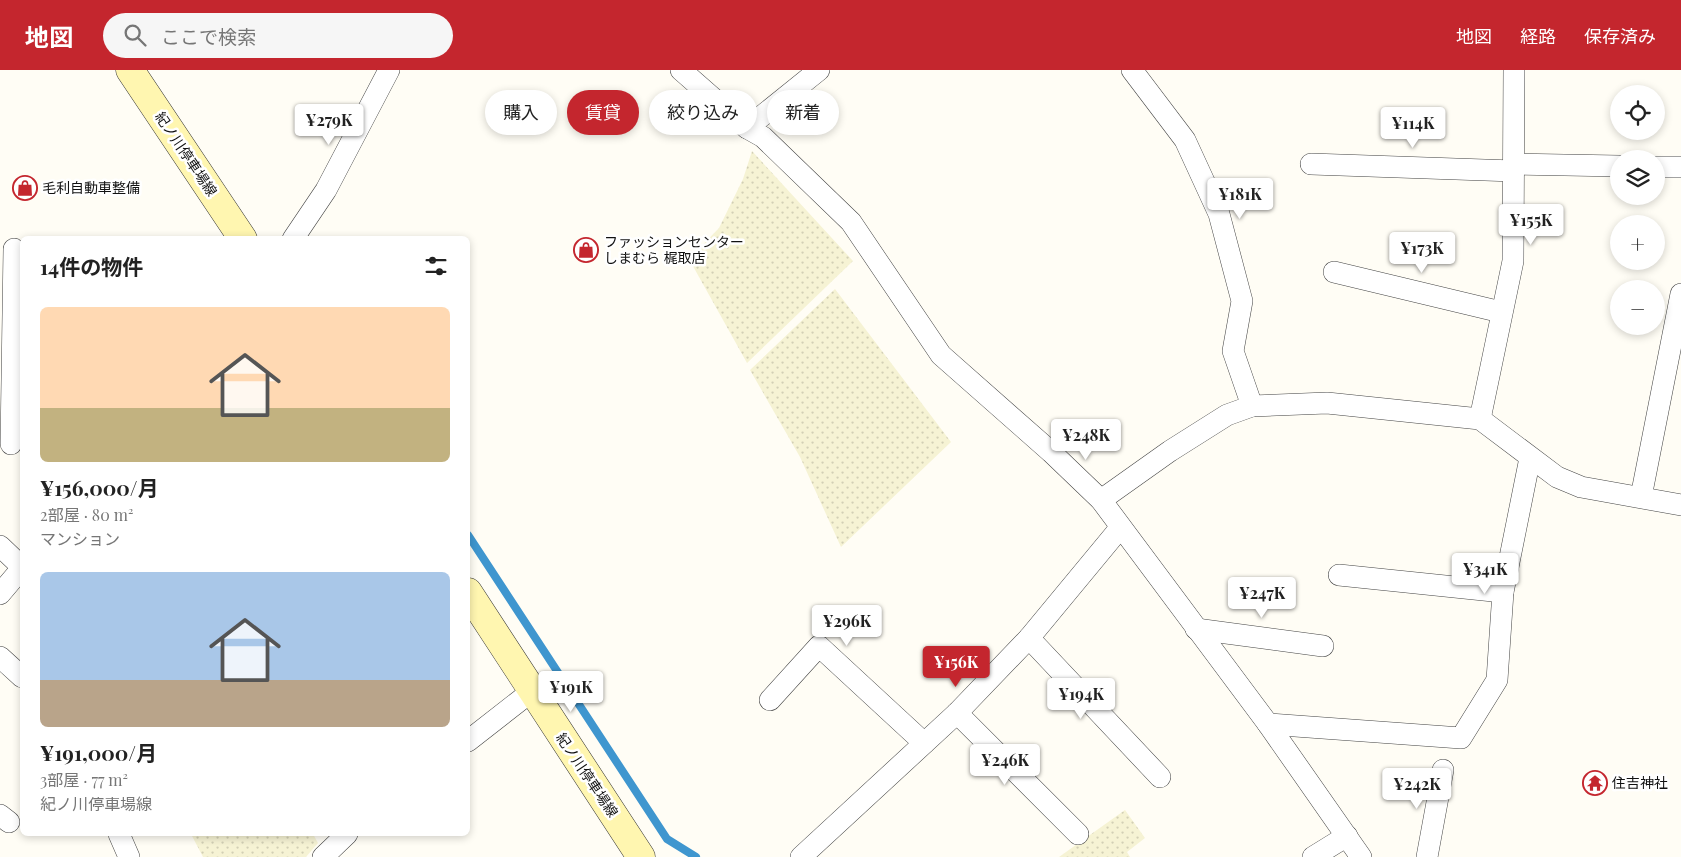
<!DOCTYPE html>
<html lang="ja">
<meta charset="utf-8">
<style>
:root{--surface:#fff;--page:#f6f6f6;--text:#222;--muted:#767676;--accent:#c4262e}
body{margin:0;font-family:"Playfair Display","Noto Sans JP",serif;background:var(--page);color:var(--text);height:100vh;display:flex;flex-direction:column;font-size:19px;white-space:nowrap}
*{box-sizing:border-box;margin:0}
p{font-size:16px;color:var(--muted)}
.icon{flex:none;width:28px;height:28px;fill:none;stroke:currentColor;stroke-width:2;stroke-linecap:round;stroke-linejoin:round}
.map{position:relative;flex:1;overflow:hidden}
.details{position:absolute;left:20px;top:166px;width:450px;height:600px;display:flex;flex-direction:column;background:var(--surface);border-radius:8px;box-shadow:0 2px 8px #0003}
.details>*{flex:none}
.hud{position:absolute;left:485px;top:20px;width:475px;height:45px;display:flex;gap:10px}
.buttons{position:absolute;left:1610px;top:15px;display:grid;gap:10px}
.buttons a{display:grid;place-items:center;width:55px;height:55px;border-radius:50%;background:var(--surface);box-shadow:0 2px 8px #0003;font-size:25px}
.price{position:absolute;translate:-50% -42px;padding:0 11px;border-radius:5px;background:#fff;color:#222;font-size:16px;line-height:32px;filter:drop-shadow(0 1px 2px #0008)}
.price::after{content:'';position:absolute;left:50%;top:30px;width:15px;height:11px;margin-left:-8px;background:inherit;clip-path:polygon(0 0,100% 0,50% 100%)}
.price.current{background:var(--accent);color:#fff}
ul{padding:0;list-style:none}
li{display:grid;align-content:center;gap:10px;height:265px;padding:0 20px}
li span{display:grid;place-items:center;height:155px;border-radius:8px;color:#555}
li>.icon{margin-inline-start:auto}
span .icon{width:90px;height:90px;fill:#fffc;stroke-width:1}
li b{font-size:21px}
h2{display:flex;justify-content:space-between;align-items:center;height:60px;padding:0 20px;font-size:21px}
.pill{padding:0 18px;border-radius:22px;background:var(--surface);box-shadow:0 2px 8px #0003;font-size:18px;line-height:45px}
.pill.current{background:var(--accent);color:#fff}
header{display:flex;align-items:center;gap:30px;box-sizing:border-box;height:70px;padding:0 25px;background:var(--accent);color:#fff}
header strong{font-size:24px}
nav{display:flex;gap:28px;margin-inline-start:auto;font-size:18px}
.search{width:350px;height:45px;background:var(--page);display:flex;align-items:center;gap:12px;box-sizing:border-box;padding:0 18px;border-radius:28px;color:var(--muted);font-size:19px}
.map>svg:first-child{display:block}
.farmland{fill:url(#farmland-dots)}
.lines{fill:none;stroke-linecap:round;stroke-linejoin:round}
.stream{stroke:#3f96cf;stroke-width:8}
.minor-casing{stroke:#444;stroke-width:22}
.secondary-casing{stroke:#333;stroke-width:29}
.minor{stroke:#fff;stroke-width:21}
.secondary{stroke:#fff6b0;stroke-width:28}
.labels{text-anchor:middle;stroke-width:5;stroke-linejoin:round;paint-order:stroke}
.street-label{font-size:14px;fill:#111;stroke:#fff}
.poi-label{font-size:14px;fill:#111;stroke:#fff;text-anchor:start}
</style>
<header>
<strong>地図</strong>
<div class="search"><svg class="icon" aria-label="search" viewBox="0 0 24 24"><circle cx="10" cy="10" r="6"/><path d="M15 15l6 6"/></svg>ここで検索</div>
<nav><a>地図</a><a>経路</a><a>保存済み</a></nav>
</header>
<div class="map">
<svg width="1681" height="787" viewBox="0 0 1681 787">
<defs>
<pattern id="farmland-dots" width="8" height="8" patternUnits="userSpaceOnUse" patternTransform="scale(1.25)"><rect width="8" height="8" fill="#f6f3d4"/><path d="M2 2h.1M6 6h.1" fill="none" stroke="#d2cfb5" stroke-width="1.8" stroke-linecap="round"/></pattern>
</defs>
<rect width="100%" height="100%" fill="#fffdf5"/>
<!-- farmland -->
<g class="farmland">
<polygon points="752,81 853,191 747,293 689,189 719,158 743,109"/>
<polygon points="835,219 951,372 841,477 800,387 750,300"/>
<polygon points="1125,740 1145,768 1127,782 1130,787 1059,787"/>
<polygon points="191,764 313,764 318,773 306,787 203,787"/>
</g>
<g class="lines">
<!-- stream -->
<polyline class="stream" points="468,465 667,769 696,787"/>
<defs>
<g id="minor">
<polyline points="681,0 747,58 763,67 851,152 941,285 1051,382 1101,430 1268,654 1361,787"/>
<polyline points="1132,0 1185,70 1219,144 1242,231 1233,281 1252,336"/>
<polyline points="747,58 819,0"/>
<polyline points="1311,94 1514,101"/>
<polyline points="1514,94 1619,96"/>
<polyline points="1656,97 1681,97"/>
<polyline points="293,169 326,120 389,0"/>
<polyline points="1334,202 1501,242"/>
<polyline points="1480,349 1513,191 1514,0"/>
<polyline points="11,374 14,179"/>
<polyline points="1641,427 1681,224"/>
<polyline points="1101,430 1170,381 1227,345 1252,336 1327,333 1480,349 1557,407 1581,417 1681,435"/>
<polyline points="0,476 22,497"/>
<polyline points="1339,505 1503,522"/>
<polyline points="0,524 22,498"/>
<polyline points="1196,559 1323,576"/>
<polyline points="1029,568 1160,707"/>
<polyline points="0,587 22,607"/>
<polyline points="770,630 819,576 924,673"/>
<polyline points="957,643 1078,764"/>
<polyline points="1268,654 1461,668 1497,610 1503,522 1530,388"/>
<polyline points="468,671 532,621"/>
<polyline points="0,745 9,752"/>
<polyline points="119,764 129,787"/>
<polyline points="323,787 347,764"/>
<polyline points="801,787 957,643 1029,568 1120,458"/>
<polyline points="1313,787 1347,766"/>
<polyline points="1427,787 1443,700"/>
</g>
<g id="secondary">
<polyline points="130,0 243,169"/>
<polyline points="468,522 641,787"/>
</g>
</defs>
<!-- minor casing -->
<use href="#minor" class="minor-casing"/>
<!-- secondary casing -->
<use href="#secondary" class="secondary-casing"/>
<!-- minor -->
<use href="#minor" class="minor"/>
<!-- secondary -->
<use href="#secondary" class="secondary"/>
</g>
<!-- icons -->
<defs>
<symbol id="shop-ring" viewBox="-11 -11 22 22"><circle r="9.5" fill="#fff" stroke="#c4262e" stroke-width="1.5"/><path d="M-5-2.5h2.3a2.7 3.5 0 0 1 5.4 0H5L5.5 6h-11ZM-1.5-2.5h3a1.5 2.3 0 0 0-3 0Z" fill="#c4262e"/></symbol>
<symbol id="temple-ring" viewBox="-11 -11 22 22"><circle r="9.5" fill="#fff" stroke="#c4262e" stroke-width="1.5"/><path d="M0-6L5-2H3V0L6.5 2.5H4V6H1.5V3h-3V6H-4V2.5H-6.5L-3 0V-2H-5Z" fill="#c4262e"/></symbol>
</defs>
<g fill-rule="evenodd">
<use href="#shop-ring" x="11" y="104" width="28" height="28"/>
<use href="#shop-ring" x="572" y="166" width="28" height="28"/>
<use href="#temple-ring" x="1581" y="699" width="28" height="28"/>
</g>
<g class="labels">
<!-- street labels -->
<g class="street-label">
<text transform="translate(186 84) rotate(56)" y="5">紀ノ川停車場線</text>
<text transform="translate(587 705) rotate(56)" y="5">紀ノ川停車場線</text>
</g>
<!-- poi labels -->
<g class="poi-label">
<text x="42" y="123">毛利自動車整備</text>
<text x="604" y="177">ファッションセンター<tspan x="604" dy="16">しまむら 梶取店</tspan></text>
<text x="1612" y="718">住吉神社</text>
</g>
</g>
</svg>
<div class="buttons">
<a><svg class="icon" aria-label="locate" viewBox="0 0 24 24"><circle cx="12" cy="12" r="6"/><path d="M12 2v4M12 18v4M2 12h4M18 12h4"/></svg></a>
<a><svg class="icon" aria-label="layers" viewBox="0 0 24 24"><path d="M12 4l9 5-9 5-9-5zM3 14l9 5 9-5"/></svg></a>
<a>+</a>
<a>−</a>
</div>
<b class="price" style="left:329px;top:76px">¥279K</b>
<b class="price" style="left:1413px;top:79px">¥114K</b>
<b class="price" style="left:1240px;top:150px">¥181K</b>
<b class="price" style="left:1531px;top:176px">¥155K</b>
<b class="price" style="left:1422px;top:204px">¥173K</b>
<b class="price" style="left:1086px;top:391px">¥248K</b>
<b class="price" style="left:1485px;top:525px">¥341K</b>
<b class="price" style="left:1262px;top:549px">¥247K</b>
<b class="price" style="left:847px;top:577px">¥296K</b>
<b class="price current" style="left:956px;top:618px">¥156K</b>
<b class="price" style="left:571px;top:643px">¥191K</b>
<b class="price" style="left:1081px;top:650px">¥194K</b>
<b class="price" style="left:1005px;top:716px">¥246K</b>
<b class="price" style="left:1417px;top:740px">¥242K</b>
<div class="hud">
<a class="pill">購入</a>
<a class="pill current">賃貸</a>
<a class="pill">絞り込み</a>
<a class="pill">新着</a>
</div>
<section class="details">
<h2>14件の物件<svg class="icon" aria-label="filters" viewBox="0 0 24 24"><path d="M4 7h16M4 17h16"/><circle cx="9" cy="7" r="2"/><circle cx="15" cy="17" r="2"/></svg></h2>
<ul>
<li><span style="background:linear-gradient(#ffd9b3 65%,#c2b280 0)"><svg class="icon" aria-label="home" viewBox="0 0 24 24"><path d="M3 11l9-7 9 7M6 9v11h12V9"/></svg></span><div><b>¥156,000/月</b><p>2部屋 · 80 m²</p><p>マンション</p></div></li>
<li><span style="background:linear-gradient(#a9c7e8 70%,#b9a48a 0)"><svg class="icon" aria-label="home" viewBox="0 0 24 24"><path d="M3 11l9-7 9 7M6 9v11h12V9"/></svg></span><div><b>¥191,000/月</b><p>3部屋 · 77 m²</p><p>紀ノ川停車場線</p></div></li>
</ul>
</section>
</div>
